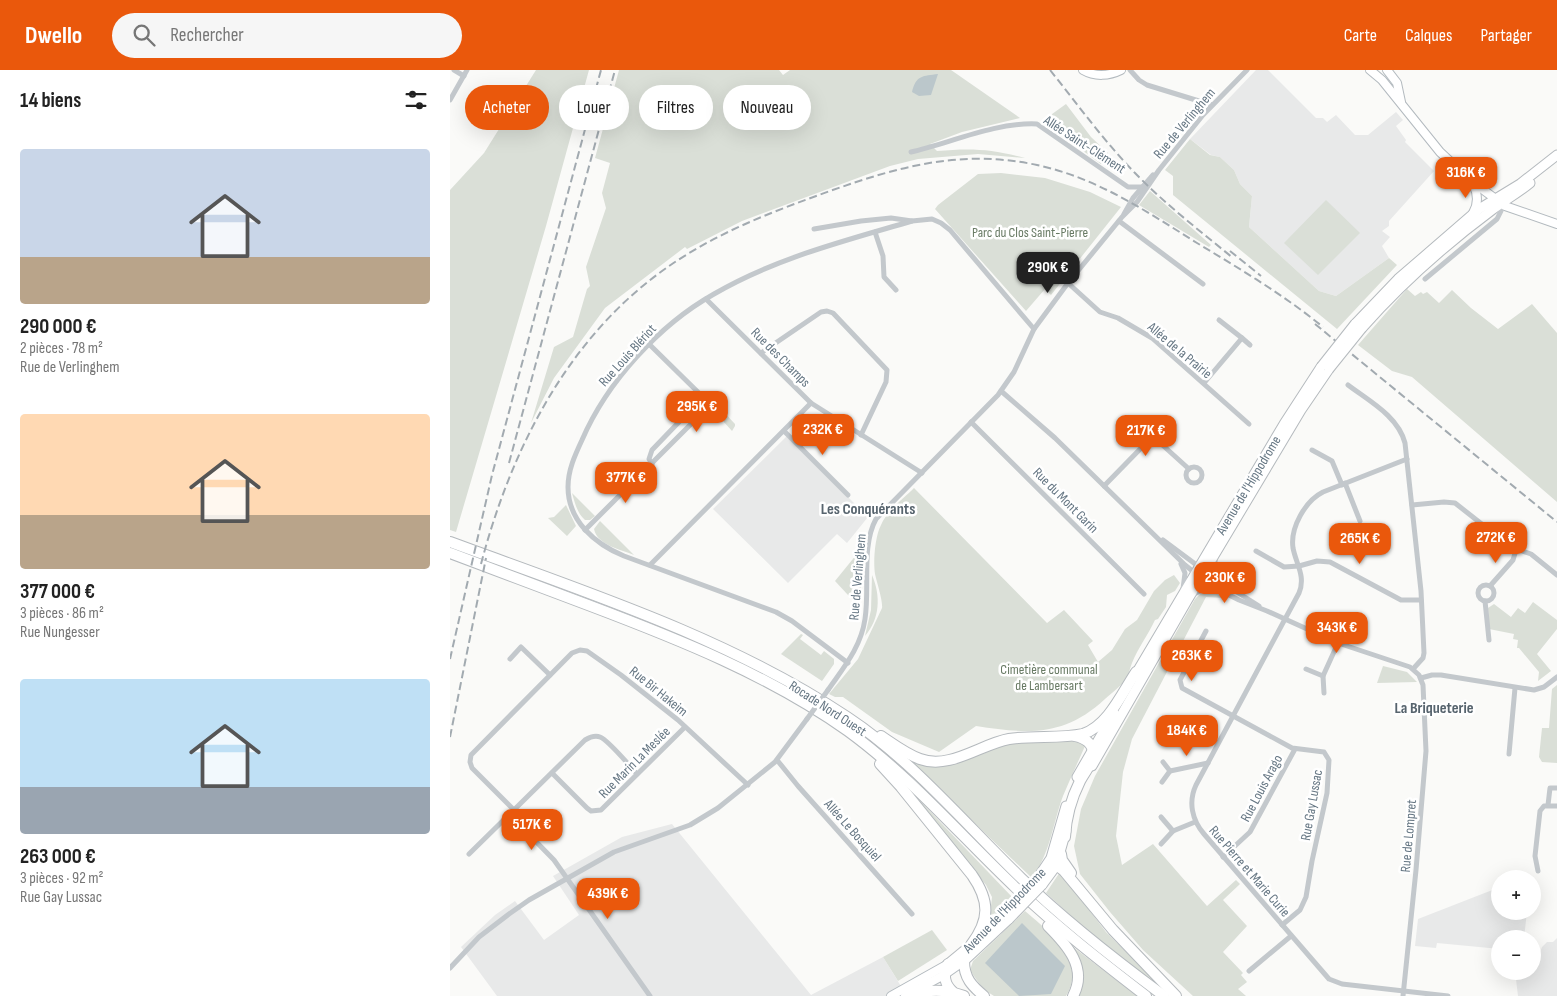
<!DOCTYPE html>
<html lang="fr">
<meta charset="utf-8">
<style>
:root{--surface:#fff;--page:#f6f6f6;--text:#222;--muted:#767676;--accent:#ea580c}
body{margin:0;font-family:"Sofia Sans Condensed",sans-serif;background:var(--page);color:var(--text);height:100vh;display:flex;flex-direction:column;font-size:19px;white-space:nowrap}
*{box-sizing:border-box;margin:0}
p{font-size:16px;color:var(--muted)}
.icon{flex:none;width:28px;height:28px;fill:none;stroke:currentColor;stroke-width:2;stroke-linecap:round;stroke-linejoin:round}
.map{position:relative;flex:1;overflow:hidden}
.side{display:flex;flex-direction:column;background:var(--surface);width:450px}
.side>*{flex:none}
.hud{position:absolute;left:15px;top:15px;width:475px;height:45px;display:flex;gap:10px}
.tools{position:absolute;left:1041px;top:800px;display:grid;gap:10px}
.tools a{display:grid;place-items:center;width:50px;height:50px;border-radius:50%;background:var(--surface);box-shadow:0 5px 20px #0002;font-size:25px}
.price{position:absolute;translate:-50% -42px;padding:0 11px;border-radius:10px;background:var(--accent);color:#fff;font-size:16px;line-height:32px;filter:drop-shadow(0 1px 2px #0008)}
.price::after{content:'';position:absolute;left:50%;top:30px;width:15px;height:11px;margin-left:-8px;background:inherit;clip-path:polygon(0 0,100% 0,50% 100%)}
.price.current{background:#222;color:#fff}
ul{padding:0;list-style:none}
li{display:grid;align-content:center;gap:10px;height:265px;padding:0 20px}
li span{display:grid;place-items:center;height:155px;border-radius:5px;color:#555}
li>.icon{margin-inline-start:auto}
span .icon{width:90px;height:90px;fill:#fffc;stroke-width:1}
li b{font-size:21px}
h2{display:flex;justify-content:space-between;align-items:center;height:60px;padding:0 20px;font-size:21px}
.pill{padding:0 18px;border-radius:22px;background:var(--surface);box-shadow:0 5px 20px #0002;font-size:18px;line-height:45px}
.pill.current{background:var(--accent);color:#fff}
header{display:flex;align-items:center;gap:30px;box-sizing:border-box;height:70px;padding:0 25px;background:var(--accent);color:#fff}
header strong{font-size:24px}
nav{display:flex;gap:28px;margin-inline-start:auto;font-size:18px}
.search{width:350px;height:45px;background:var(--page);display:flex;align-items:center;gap:12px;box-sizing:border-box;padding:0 18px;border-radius:28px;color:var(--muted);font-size:19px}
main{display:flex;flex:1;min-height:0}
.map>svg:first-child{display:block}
.built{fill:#e8e9e9}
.green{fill:#dadfd7}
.water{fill:#bbc7cb}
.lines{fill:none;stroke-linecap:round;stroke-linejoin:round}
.secondary-casing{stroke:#b3babf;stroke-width:10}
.primary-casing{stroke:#b5babe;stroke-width:11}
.highway-casing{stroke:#b4b9bd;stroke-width:12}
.street{stroke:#c3c8cc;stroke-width:5}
.secondary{stroke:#fff;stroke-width:8}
.primary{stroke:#fff;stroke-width:9}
.highway{stroke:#fff;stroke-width:10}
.rail{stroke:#a2aab0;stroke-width:2;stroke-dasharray:8 4;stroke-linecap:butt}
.primary-bridge-casing{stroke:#b5babe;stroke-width:11;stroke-linecap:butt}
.street-bridge{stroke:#c3c8cc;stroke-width:5}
.primary-bridge{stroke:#fff;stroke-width:9}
.labels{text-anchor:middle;stroke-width:5;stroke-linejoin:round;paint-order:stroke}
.street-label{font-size:14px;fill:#657683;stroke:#fff}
.park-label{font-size:14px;fill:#687a64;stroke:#fff}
.quarter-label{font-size:16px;font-weight:bold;fill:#57646e;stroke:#fff}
</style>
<header>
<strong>Dwello</strong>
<div class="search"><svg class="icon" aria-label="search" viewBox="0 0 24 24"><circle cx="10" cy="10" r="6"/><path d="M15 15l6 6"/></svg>Rechercher</div>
<nav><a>Carte</a><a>Calques</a><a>Partager</a></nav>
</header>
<main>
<section class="side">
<h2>14 biens<svg class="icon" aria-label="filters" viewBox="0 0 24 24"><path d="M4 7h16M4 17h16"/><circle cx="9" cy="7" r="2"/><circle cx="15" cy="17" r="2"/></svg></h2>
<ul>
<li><span style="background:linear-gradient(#c9d6e8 70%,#b9a48a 0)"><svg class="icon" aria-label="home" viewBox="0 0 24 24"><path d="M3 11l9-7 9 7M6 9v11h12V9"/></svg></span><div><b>290 000 €</b><p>2 pièces · 78 m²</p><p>Rue de Verlinghem</p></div></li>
<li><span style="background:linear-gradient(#ffd9b3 65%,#b9a48a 0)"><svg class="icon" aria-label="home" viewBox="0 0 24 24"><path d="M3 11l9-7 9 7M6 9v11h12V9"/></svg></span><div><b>377 000 €</b><p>3 pièces · 86 m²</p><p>Rue Nungesser</p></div></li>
<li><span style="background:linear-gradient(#bfe0f5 70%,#9aa5b1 0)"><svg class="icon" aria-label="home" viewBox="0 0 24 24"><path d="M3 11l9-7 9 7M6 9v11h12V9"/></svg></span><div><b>263 000 €</b><p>3 pièces · 92 m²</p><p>Rue Gay Lussac</p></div></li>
</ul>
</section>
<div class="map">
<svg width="1107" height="926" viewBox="0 0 1107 926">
<rect width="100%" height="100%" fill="#fafaf8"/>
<!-- built -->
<g class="built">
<polygon points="806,0 818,0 866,48 873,48 877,52 886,45 905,65 918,65 946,42 953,50 946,56 956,70 955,72 984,101 939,151 939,156 932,161 940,167 932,176 939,188 886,226 869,221 799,157 802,126 790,114 784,100 770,87 761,85 740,69"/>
<polygon points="337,366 418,447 397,473 387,464 338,513 263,439"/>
<polygon points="222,754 361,925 433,887 457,926 47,926 11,877 45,845 65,831 94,870 129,845 103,806 172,767"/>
<polygon points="1050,817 1050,841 1077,841 1074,869 1050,869 1050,879 987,873 986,878 965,876 968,849"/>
<polygon points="1107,868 1107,926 1068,926 1065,901 1082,901 1083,890 1090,889 1089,885 1092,877 1097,872 1103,872"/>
</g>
<!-- green -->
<g class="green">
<polygon points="86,0 139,0 96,156 6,462 0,460 0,120 34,83"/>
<path d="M169 0H329L333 5 340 0H501L570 48 512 62 480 74 487 81C522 78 541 79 575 88L528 84 468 89 440 96 292 151 237 179 235 177 155 238 104 308 81 353 104 277 123 267 137 219 140 216 136 197 156 138 152 123 160 93 145 88Z"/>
<polygon points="616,34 641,67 658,83 651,94 621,72 622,63 618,60 607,64 591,52"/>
<polygon points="740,69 760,85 770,87 784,100 790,114 802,126 799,157 869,221 886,226 939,188 947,195 887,259 723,125 723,106 715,100"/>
<polygon points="551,103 595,108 640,122 671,137 601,225 595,219 576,241 485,139 488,135 528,104"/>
<polygon points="700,121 761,175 759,177 689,135"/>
<polygon points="876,130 910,163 868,205 834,173"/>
<polygon points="957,219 965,226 971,222 973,224 977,222 989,233 1002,220 1021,238 1048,259 1082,234 1107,263 1107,432 962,307 942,301 908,275"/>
<polygon points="265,337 269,337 285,354 285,356 282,361 263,340"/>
<path d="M464 418 597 553 614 540 643 571 638 575 648 592 662 580 675 559 687 550 704 521 715 510 724 505 730 513 725 521 717 525 716 537 708 549 705 550C698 565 688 578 682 593 680 598 679 603 677 608 674 613 661 624 655 629 614 667 579 664 526 656L489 682 442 662 393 627H385L379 624 408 589 432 538C433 531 427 513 425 504 423 492 425 466 431 455 436 442 454 428 464 418Z"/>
<path d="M122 423 145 446 140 450H135C127 443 125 433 122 423Z"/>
<polygon points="116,435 126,456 117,466 98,448 104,447"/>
<path d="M150 451 184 485C172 480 147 475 144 459Z"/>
<polygon points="411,479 411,539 385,511"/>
<path d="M422 505C431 526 430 549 415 566L421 540Z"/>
<polygon points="758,522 764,522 774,528 756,527 682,669 673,702 666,766 672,795 703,774 757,836 786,810 790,814 773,830 797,856 773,882 793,903 791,905 797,912 788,919 796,926 743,926 693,880 660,842 630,804 624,776 631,739 645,706 745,529 750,524"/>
<polygon points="1083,532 1107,550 1107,559 1087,584 1101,601 1088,611 1089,602 1069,578 1067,578 1068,570 1063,569 1064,564 1039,559 1038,538 1044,534 1061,547 1068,538 1075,543"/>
<polygon points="351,564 353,565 350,569 371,585 374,581 384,589 384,594 372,611 331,584"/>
<polygon points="933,596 957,602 967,612 927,613"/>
<polygon points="1107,615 1107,693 1092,692 1089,687 1092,658 1099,658 1102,619"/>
<path d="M631 670 635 676C628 692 620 709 613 726 603 753 600 784 582 808L452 684 473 693 563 672Z"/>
<polygon points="449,709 563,828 549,842 540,845 542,827 536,815"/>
<polygon points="610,802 656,862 720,926 630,854 596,823"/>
<path d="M575 841C598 861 638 891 616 926H544C533 920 527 911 520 900L523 891Z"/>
<polygon points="482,860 497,880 448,911 433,887"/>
<path d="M623 877 687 926H626C636 906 633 896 623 877Z"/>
</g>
<!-- water -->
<g class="water">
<path d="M488 4 481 25 469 26 462 22C466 5 473 6 488 4Z"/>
<polygon points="572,853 615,896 601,924 569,926 535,893"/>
</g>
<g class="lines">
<defs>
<g id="secondary">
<path d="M633 0C645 7 659 6 671 0"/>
<polyline points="920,0 932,10 990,82 1020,110 1055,136 1107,154"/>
<polyline points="937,0 947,13 951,32"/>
<path d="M1023 143C1029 133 1028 124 1023 114"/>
<polyline points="441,926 498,894"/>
<polyline points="455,926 494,905 514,891"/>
</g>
<g id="primary">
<polyline points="905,254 948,209 1029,139 1070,114 1107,85"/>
<path d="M912 258C951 214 995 175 1042 140 1055 130 1068 123 1080 113"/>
<polyline points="684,607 834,354 871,297"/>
<polyline points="642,696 738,529 851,340 879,299"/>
<polyline points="627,707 664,643"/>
<polyline points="587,809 601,788 616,736"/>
<polyline points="592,815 606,796 616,761"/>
<polyline points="514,891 559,849"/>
<polyline points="498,894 521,875 551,846"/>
</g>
<g id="highway">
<path d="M0 472C133 521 279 568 397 647 461 689 516 755 571 808 615 851 664 889 714 926"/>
<path d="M0 483C46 500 92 518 138 535 228 569 319 605 398 661 461 707 511 766 567 819 608 858 652 892 696 926"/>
<path d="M431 666C443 674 456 684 470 689 500 700 531 674 559 669 584 665 609 669 633 664 658 656 672 623 686 602"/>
<path d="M430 694 451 717 522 805C540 831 540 850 521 875"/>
<path d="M615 767C616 747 621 729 630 711 634 703 643 693 643 683 643 673 634 668 625 666"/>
<polyline points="611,784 612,790 621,803"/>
<path d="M595 799C603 795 608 795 614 801L663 860 726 926"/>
<path d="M598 856C617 875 638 898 623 926"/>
<path d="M514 891C514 908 522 916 534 926"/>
<path d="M498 894C493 905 494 914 503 922"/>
<path d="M462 926C479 918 497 920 514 926"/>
</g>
</defs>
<!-- secondary casing -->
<use href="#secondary" class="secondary-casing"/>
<!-- primary casing -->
<use href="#primary" class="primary-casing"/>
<!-- highway casing -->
<use href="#highway" class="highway-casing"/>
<!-- street -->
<g class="street">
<polyline points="4,0 14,6"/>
<polyline points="680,0 689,10 697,15 762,35"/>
<polyline points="0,30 17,0"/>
<path d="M461 82C500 73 546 52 587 54L678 117H692"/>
<polyline points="674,144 683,128 703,105"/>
<polyline points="669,151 753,214"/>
<polyline points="364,159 411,151 441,148 462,151 482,149 491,153 500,160 584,259"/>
<polyline points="425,162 433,186 434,207 446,220"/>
<polyline points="975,209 1047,149 1051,141 1051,134"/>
<polyline points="618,213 650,242 668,248 702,268 799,354"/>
<polyline points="256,229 361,333 472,403"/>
<polyline points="792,268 800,275"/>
<polyline points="311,283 371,242 377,241 383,243 437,300 436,312 411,365"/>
<polyline points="754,313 792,268 769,250"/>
<path d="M898 315C919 331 948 346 955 373L971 521 974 583 973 588 963 599"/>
<polyline points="551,321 605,368 735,495 761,516 789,530 817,541 888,573 960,597 969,605 973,615 976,681 966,800 953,926"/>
<polyline points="521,352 694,524"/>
<polyline points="334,361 398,425"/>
<polyline points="862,380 882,391 892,415"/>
<path d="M957 389 873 422C855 431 840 458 843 478 846 494 856 506 849 523L746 715C738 732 742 750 754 764L879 909 892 914 998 926"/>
<polyline points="202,394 199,389 202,380 253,327"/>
<circle cx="744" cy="405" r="8"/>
<polyline points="895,413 910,451"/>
<polyline points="654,416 697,372 702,370 708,371 739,399"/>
<polyline points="962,435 994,432 1005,433 1061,477 1081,484 1107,505"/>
<polyline points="135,460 258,337 258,332 200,275"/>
<polyline points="713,470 760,505 809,536"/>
<polyline points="806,481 834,497 849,496 867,491 880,492 951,530 971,530"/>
<polyline points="765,488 765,502 771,510"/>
<polyline points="731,494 735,503 733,519"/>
<polyline points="200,495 361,333"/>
<circle cx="1036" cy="523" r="8"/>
<polyline points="1040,516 1063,490 1066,480"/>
<polyline points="744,524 756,518 763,518"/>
<polyline points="1035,531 1039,570"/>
<polyline points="756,561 730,610 732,618 842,678 874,682 879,690 877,723 862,791 856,827 850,840 832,855"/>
<polyline points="60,589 71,577 100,605"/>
<path d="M398 593 342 551 326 542 174 486C145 474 118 451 118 417 118 400 125 385 132 370 157 312 209 255 264 224 326 188 394 171 462 151"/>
<polyline points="856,599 873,606 888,573"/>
<polyline points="873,606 874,623"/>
<polyline points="971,608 982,605 991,605 1084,620 1094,617 1107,607"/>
<path d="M378 620C394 597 411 577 415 549 420 518 411 476 426 449L548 325 564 302 584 259 618 213 672 147 687 132 709 100 753 45 797 0"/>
<polyline points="1059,684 1065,618"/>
<polyline points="327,690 348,716 462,844"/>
<polyline points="713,692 720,701 758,693"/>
<polyline points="102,703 137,738 141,741 151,740 235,657"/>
<polyline points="712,712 720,701"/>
<polyline points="1098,735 1100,718 1107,718"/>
<polyline points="64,740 22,698 20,692 21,685 122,583 130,580 137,581 171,605 228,650 298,715"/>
<polyline points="60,745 104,790 200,926"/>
<polyline points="711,747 723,761 745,752"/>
<polyline points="711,774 723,761"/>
<path d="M19 784 135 670C140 667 145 665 150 667 158 670 180 696 187 704"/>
<polyline points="773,787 800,762 845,679"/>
<polyline points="1088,801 1085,786 1090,741 1094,736 1107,736"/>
<polyline points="0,898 29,867 59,844 79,830 164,782 240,755 268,738 325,692 357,649"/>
<polyline points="799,901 841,866"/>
</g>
<!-- secondary -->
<use href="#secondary" class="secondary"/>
<!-- primary -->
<use href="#primary" class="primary"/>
<!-- highway -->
<use href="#highway" class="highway"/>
<!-- rail -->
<g class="rail">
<path d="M600 0C628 35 654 71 685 103 715 134 750 161 783 188"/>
<polyline points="780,181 811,206"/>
<polyline points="865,254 1107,452"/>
<polyline points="59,393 165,0"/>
<path d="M31 494C63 372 125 253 236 185 281 157 330 139 380 121 451 96 511 79 587 95 647 108 696 141 747 173 790 199 834 225 873 257"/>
<polyline points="0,589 42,405 151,0"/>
<polyline points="0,667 36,488"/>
</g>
<defs>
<g id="primary-bridge">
<polyline points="871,297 905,254"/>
<polyline points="879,299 912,258"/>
<polyline points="551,846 587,809"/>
<polyline points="559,849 592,815"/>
</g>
</defs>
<!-- primary-bridge casing -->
<use href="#primary-bridge" class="primary-bridge-casing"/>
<!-- street-bridge -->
<polyline class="street-bridge" points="357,649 378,620"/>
<!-- primary-bridge -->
<use href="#primary-bridge" class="primary-bridge"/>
</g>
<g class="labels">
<!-- street labels -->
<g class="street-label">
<text transform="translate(734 53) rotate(-50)" y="5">Rue de Verlinghem</text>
<text transform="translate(635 74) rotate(33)" y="5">Allée Saint-Clément</text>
<text transform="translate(730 280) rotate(40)" y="5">Allée de la Prairie</text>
<text transform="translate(177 285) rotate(-48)" y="5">Rue Louis Blériot</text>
<text transform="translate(331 287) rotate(45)" y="5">Rue des Champs</text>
<text transform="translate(798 415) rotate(-59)" y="5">Avenue de l'Hippodrome</text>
<text transform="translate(616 430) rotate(45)" y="5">Rue du Mont Garin</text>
<text transform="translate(407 507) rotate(-85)" y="5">Rue de Verlinghem</text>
<text transform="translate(209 621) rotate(39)" y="5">Rue Bir Hakeim</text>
<text transform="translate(378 638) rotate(33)" y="5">Rocade Nord Ouest</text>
<text transform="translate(184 692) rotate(-45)" y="5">Rue Marin La Meslée</text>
<text transform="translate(811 718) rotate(-62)" y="5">Rue Louis Arago</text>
<text transform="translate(861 735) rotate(-80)" y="5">Rue Gay Lussac</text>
<text transform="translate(403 760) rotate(48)" y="5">Allée Le Bosquiel</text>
<text transform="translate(958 766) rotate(-85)" y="5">Rue de Lompret</text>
<text transform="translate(800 801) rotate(49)" y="5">Rue Pierre et Marie Curie</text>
<text transform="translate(554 840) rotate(-46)" y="5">Avenue de l'Hippodrome</text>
</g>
<!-- park labels -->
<g class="park-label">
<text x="580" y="167">Parc du Clos Saint-Pierre</text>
<text x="599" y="604">Cimetière communal<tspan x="599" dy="16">de Lambersart</tspan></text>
</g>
<!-- quarter labels -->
<g class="quarter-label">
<text x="418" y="444">Les Conquérants</text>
<text x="984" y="643">La Briqueterie</text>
</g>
</g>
</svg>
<div class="tools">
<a>+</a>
<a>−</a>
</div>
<b class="price" style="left:1016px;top:129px">316K €</b>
<b class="price current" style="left:598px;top:224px">290K €</b>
<b class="price" style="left:247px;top:363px">295K €</b>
<b class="price" style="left:373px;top:386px">232K €</b>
<b class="price" style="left:696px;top:387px">217K €</b>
<b class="price" style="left:176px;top:434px">377K €</b>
<b class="price" style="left:1046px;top:494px">272K €</b>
<b class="price" style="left:910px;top:495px">265K €</b>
<b class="price" style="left:775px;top:534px">230K €</b>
<b class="price" style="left:887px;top:584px">343K €</b>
<b class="price" style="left:742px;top:612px">263K €</b>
<b class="price" style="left:737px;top:687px">184K €</b>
<b class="price" style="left:82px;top:781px">517K €</b>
<b class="price" style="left:158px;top:850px">439K €</b>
<div class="hud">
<a class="pill current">Acheter</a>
<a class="pill">Louer</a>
<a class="pill">Filtres</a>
<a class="pill">Nouveau</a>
</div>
</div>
</main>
